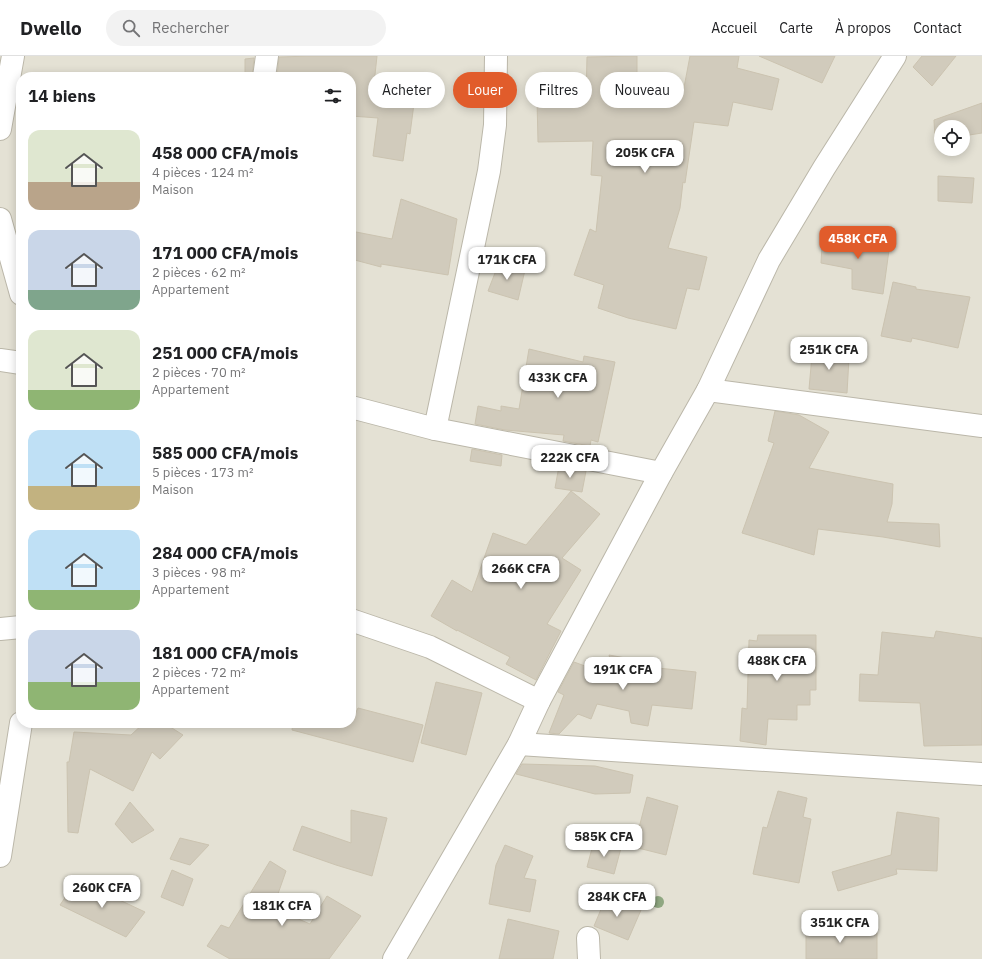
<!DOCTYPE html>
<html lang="fr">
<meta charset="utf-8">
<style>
:root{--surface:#fff;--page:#f2f2f2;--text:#202124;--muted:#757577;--line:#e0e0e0;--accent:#e15c2b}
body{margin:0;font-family:"IBM Plex Sans",sans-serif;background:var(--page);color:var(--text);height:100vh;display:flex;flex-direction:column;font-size:15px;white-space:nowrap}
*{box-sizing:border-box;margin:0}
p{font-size:13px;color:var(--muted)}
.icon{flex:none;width:22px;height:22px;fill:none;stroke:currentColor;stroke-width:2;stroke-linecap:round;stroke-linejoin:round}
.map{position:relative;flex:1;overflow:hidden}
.sheet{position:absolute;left:16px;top:16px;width:340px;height:656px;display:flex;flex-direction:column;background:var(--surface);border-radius:16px;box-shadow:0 2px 10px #0003}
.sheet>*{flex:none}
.hud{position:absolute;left:368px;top:16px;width:380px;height:36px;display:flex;gap:8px}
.fabs{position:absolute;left:934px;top:64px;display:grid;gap:8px}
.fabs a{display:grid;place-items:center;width:36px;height:36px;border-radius:50%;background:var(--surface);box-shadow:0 2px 10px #0003;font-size:20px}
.price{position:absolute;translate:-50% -34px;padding:0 9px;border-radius:8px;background:#fff;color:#222;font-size:13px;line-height:26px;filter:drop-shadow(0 1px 2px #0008)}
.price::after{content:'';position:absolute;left:50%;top:24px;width:12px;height:9px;margin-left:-6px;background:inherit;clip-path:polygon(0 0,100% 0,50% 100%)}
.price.current{background:var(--accent);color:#fff}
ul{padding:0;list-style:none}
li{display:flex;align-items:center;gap:12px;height:100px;padding:0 12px}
li span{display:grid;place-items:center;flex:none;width:112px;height:80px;border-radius:12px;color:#555}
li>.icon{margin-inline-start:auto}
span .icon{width:48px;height:48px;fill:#fffc;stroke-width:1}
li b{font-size:17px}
h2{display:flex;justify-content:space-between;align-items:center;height:48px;padding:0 12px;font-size:17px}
.tag{padding:0 14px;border-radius:18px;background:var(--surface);box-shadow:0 2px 10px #0003;font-size:14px;line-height:36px}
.tag.current{background:var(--accent);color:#fff}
header{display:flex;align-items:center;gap:24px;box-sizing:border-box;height:56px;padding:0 20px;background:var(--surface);border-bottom:1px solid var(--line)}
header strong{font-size:19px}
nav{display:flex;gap:22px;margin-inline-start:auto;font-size:14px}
.search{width:280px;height:36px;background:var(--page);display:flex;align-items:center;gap:10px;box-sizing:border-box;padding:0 14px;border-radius:22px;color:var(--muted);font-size:15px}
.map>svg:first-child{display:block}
.residential{fill:#e4e1d4;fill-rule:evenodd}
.building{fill:#d1cbbc;stroke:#cbc3b0}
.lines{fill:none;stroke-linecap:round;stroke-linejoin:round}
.minor-casing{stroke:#bbb7a9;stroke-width:24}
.minor{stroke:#fff;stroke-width:22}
.tree{fill:#8fa781}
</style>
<header>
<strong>Dwello</strong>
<div class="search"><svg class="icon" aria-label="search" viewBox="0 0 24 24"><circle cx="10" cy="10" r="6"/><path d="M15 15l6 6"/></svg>Rechercher</div>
<nav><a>Accueil</a><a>Carte</a><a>À propos</a><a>Contact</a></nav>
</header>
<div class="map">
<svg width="982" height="903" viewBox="0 0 982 903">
<rect width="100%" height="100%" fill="#f0eee5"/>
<!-- residential -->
<path class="residential" d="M0 0H982V903H0ZM21 21H351V667H21ZM941 71H963V93H941Z"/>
<!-- building -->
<g class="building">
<polygon points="312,0 377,0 373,37 415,40 410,78 407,77 403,105 373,100 378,62 351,60 351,21 277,21 279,1"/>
<polygon points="637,0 637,47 669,40 682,42 690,0 739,0 737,12 779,23 772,54 733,46 728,70 694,66 685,127 683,126 680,152 668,192 707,201 699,234 687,232 676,273 628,262 598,252 604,229 574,219 590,173 596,176 602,120 591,119 593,85 538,86 537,43 586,41 587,1"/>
<polygon points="759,0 835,0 822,27"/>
<polygon points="922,0 956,0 932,30 913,11"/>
<polygon points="254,2 252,21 245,21 245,3"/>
<polygon points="982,47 982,77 963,80 963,71 941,71 941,82 935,83 934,64"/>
<polygon points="938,120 974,122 972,147 938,145"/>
<polygon points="401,143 457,163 448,219 381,208 381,211 351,203 351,175 392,183"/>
<polygon points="823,174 863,184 890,187 883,238 852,233 852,213 821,207"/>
<polygon points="500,204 525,214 518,244 488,235"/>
<polygon points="893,226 916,231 916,233 970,241 958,292 912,282 911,286 881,280"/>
<polygon points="813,288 849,302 847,337 809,333"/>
<polygon points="529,293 583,306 584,300 615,306 598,386 591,384 590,390 563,385 564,379 505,374 475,368 478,350 501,355 501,350 519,353"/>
<polygon points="775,355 799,359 829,376 809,412 893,428 892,448 887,466 939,468 940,491 883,481 818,473 814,499 742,477 774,387 768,385"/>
<polygon points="472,393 502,399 501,410 470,405"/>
<polygon points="559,410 586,415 582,436 555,432"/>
<polygon points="571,435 600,458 562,502 581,514 547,568 561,575 536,624 506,608 510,601 457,574 457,575 431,560 452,524 472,536 493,477 526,489"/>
<polygon points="936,575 982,582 982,689 924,690 920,647 859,645 860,618 878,619 882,576 934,582"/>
<polygon points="758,579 816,579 816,634 810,634 810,649 797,649 797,664 768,663 766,689 740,685 742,652 747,653 749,584 757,585"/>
<polygon points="609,599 659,608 658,612 696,616 692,653 652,649 648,670 631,667 629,655 597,648 591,663 578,658 559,678 549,677 564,639 558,636 574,606 615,621"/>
<polygon points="436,626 482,637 466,699 421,687"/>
<polygon points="358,652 423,669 413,706 292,674 293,667 351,667"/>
<polygon points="144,667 164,667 183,679 160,703 152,696 133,735 90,713 78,777 68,776 67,706 69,706 74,676 131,679"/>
<polygon points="522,708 595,710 633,719 630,737 595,738 516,718"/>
<polygon points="778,735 807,742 803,761 811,763 799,827 753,818 763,771 767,772"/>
<polygon points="647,741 678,750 666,799 634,791"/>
<polygon points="130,746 154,774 132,787 115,768"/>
<polygon points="351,754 387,762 372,820 336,809 293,794 302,770 351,787"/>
<polygon points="897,756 939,762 937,815 896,813 897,818 838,835 832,816 891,799"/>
<polygon points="180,782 209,789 190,809 170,803"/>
<polygon points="594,785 621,792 614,818 587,811"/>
<polygon points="505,789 533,800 524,822 536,824 530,856 489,848 496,809"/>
<polygon points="270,805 286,815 273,852 310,868 327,840 361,860 329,903 230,903 207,890 221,869 229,872"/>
<polygon points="172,814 193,823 183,850 161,841"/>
<polygon points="77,824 145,856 126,881 60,849"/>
<polygon points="607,839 641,854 628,884 594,870"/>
<polygon points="508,863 559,875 553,903 499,903"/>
<polygon points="806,871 839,871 839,876 877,877 877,903 806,903"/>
</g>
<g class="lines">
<defs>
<g id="minor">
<polyline points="264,21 267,0"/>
<polyline points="0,73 13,0"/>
<polyline points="0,163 21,238"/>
<polyline points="0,304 21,307"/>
<polyline points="708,334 982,370"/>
<polyline points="351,351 435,373 661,417"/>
<polyline points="435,373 489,115 495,69 496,0"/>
<polyline points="351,564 430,591 539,645"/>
<polyline points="0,573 21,571"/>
<polyline points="519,688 982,718"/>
<polyline points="0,800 21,667"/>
<polyline points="588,882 589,903"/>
<polyline points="394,903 519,688 539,645 661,417 708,334 769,204 824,112 895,0"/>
</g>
</defs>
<!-- minor casing -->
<use href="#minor" class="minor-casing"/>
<!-- minor -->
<use href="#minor" class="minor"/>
</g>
<!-- trees -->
<circle class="tree" cx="658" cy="846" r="6"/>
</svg>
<div class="fabs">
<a><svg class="icon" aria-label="locate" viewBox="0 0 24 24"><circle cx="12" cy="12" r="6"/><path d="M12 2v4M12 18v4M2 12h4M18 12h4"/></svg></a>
</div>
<b class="price" style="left:645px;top:118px">205K CFA</b>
<b class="price current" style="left:858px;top:204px">458K CFA</b>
<b class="price" style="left:507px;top:225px">171K CFA</b>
<b class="price" style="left:829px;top:315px">251K CFA</b>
<b class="price" style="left:558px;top:343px">433K CFA</b>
<b class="price" style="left:570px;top:423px">222K CFA</b>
<b class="price" style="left:521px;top:534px">266K CFA</b>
<b class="price" style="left:777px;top:626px">488K CFA</b>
<b class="price" style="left:623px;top:635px">191K CFA</b>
<b class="price" style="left:604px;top:802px">585K CFA</b>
<b class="price" style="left:102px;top:853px">260K CFA</b>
<b class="price" style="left:617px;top:862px">284K CFA</b>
<b class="price" style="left:282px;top:871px">181K CFA</b>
<b class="price" style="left:840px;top:888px">351K CFA</b>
<div class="hud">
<a class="tag">Acheter</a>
<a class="tag current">Louer</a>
<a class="tag">Filtres</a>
<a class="tag">Nouveau</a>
</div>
<section class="sheet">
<h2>14 biens<svg class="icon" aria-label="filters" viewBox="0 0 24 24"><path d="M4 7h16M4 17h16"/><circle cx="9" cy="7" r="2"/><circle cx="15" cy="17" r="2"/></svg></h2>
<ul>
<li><span style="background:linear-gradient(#dfe7d0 65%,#b9a48a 0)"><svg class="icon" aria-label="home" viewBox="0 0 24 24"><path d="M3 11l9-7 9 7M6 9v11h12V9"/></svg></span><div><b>458 000 CFA/mois</b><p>4 pièces · 124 m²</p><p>Maison</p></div></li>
<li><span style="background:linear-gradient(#c9d6e8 75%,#7fa58c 0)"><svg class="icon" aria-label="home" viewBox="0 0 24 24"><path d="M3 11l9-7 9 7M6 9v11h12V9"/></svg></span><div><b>171 000 CFA/mois</b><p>2 pièces · 62 m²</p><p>Appartement</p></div></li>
<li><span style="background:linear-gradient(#dfe7d0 75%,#8fb573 0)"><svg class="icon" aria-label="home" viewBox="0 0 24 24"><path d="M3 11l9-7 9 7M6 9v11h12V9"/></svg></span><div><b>251 000 CFA/mois</b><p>2 pièces · 70 m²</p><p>Appartement</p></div></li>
<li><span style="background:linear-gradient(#bfe0f5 70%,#c2b280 0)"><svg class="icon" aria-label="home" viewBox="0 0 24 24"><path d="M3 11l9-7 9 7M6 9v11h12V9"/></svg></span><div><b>585 000 CFA/mois</b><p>5 pièces · 173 m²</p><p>Maison</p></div></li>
<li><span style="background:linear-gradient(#bfe0f5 75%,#8fb573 0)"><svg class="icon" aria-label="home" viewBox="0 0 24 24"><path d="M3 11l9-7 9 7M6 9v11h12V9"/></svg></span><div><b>284 000 CFA/mois</b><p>3 pièces · 98 m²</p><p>Appartement</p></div></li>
<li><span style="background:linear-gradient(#c9d6e8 65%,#8fb573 0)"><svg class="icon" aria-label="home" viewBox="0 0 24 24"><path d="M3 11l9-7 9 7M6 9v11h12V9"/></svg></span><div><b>181 000 CFA/mois</b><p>2 pièces · 72 m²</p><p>Appartement</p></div></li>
</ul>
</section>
</div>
